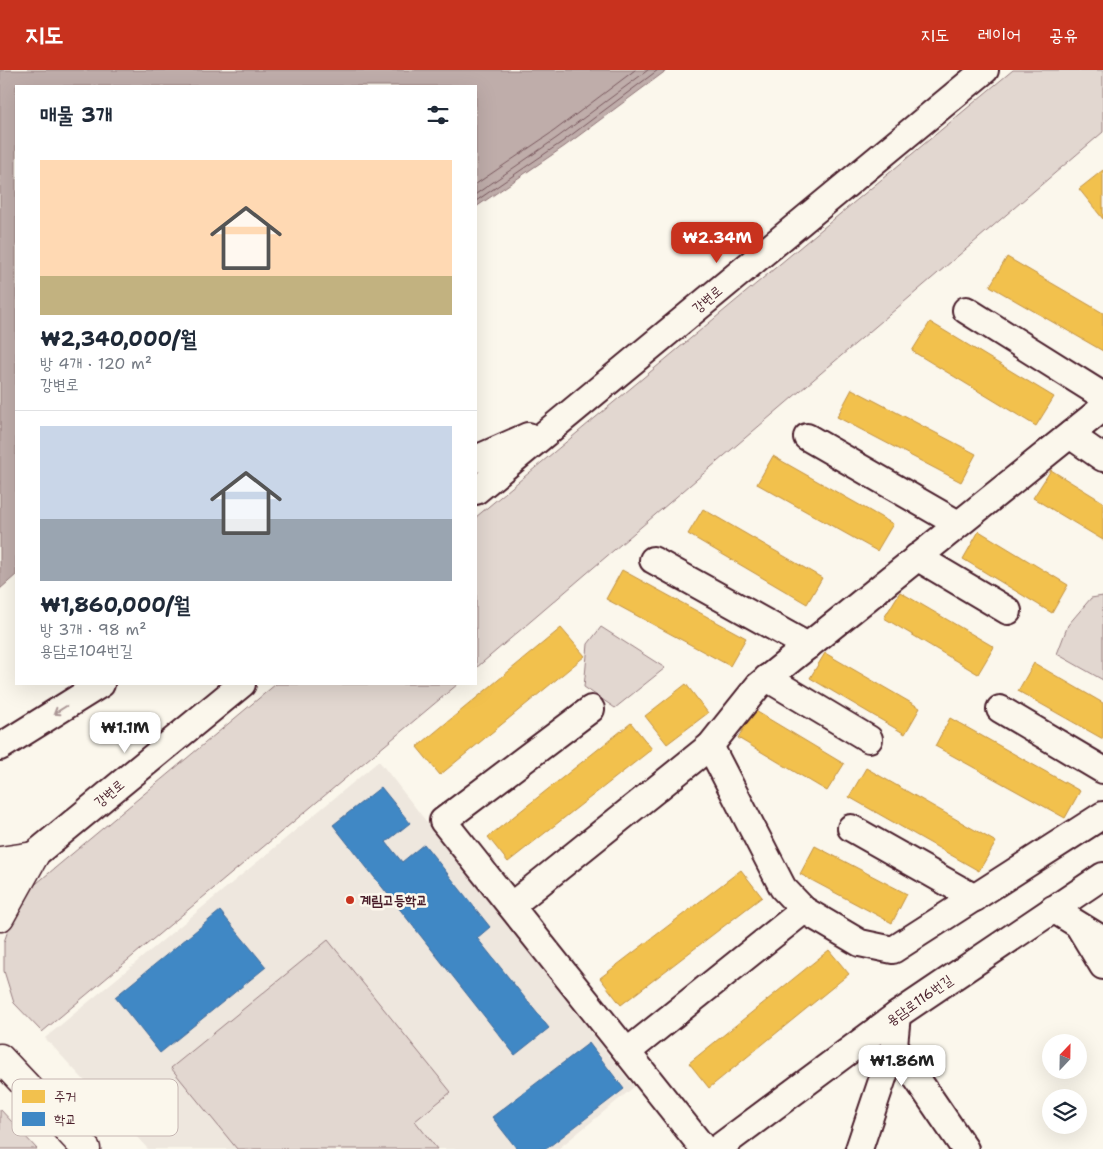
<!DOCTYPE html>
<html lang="ko">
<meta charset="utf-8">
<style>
:root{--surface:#fff;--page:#f2f2f3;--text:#1f2937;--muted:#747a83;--line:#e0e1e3;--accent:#c8321e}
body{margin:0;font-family:"Shantell Sans","Poor Story",sans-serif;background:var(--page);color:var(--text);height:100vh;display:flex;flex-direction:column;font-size:19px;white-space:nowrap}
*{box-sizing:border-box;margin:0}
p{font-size:16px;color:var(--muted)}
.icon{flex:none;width:28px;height:28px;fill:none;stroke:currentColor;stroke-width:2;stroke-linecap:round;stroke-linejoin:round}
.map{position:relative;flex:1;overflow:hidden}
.side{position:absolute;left:15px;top:15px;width:462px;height:600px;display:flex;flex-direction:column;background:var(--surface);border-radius:0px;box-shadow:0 5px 20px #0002}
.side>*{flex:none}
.needle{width:32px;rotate:22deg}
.tools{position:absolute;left:1042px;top:964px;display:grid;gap:10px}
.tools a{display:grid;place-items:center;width:45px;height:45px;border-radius:50%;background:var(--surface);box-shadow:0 5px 20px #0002;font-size:25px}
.price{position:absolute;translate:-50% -42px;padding:0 11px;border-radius:10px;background:#fff;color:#222;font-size:16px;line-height:32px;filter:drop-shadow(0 1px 2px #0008)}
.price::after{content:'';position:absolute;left:50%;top:30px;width:15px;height:11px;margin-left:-8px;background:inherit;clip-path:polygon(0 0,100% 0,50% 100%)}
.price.current{background:var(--accent);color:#fff}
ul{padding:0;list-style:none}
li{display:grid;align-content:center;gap:10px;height:265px;padding:0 25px}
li+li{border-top:1px solid var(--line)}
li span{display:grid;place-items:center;height:155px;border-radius:0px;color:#555}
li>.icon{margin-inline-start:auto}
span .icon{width:90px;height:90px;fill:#fffc;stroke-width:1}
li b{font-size:21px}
h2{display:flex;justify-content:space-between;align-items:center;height:60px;padding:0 25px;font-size:21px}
header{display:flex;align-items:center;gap:30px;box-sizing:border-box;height:70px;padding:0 25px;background:var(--accent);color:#fff}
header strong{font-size:24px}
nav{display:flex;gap:28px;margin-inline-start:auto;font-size:18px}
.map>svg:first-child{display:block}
.built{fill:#eee7de}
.green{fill:#e2d7d0;stroke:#967b7e}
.water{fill:#bfadaa;stroke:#907477}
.homes{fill:#f2c14e;stroke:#c09044}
.schools{fill:#3f88c5;stroke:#426897}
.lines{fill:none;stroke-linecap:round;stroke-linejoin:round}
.shore{stroke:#79585e;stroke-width:1}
.minor-casing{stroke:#4a1f2b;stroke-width:30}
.major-casing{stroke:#4a1f2b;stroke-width:31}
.minor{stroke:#fbf7ec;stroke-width:26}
.major{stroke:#fbf7ec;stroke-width:28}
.oneway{stroke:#ab9695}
.poi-dot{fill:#c8321e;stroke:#fbf7ec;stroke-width:2}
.labels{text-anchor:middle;stroke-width:5;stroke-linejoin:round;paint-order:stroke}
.street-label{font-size:14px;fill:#4a1f2b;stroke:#fbf7ec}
.poi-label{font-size:14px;font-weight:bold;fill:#4a1f2b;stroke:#fbf7ec;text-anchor:start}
.key{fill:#fbf7ec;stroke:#c6b6b2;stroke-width:1}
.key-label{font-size:14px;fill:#4a1f2b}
</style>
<header>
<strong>지도</strong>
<nav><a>지도</a><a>레이어</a><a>공유</a></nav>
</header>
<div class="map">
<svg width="1103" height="1079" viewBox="0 0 1103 1079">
<rect width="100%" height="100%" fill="#fbf7ec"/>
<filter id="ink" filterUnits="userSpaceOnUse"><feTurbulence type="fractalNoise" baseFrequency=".02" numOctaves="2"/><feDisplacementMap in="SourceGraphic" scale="10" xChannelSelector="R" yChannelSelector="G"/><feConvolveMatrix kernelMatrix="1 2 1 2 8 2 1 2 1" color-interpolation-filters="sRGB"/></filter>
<g filter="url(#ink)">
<!-- built -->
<polygon class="built" points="379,691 634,1017 558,1079 148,1079 45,968"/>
<!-- green -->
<g class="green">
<polygon points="1013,0 1103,0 1103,62 476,598 476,447"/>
<polygon points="1103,526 1103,610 1057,584 1068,555 1091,528"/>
<polygon points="601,557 665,598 615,638 584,617 588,574"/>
<polygon points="276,614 458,614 42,962 14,933 4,901 4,872 19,828"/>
<polygon points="328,870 451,1022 415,1051 437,1079 237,1079 171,998"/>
<polygon points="0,1039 37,1079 0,1079"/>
</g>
<!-- water -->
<polygon class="water" points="0,0 667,0 565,76 476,137 476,16 16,16 16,505 0,519"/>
<!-- homes -->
<g class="homes">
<polygon points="1103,100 1103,149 1079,119"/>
<polygon points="1007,187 1103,243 1103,281 990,216"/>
<polygon points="930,252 1054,327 1036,356 912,281"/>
<polygon points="852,319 976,384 961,412 837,347"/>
<polygon points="773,386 893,454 877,481 757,414"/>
<polygon points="1051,400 1103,432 1103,470 1033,428"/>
<polygon points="703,439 822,508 807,534 688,464"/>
<polygon points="979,461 1068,515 1052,543 963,489"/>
<polygon points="622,500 746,568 730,596 606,529"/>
<polygon points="900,522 994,577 978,604 884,548"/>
<polygon points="561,558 585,586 440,705 417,677"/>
<polygon points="825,583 920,638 905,664 810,608"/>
<polygon points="1034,593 1103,633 1103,669 1018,621"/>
<polygon points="686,614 708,643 667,674 645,646"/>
<polygon points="754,640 844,694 827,721 738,668"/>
<polygon points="950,648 1080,721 1065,748 935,676"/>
<polygon points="631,653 652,679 508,792 488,767"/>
<polygon points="866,698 996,772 979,801 849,727"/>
<polygon points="815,776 907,824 892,853 800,804"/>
<polygon points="741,800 762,827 621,935 600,908"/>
<polygon points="829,880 849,904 709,1018 689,993"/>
</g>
<!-- schools -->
<g class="schools">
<polygon points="381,717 410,753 386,772 402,792 424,774 490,857 477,868 549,958 515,985 333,755"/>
<polygon points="220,841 266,897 160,983 115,927"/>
<polygon points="589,973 624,1019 546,1079 517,1079 492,1047"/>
</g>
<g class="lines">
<!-- shore -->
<g class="shore">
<polyline points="476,114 554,61 635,0"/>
<polyline points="476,124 558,67 648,0"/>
<polyline points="476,131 562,72 658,0"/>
</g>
<defs>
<g id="minor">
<polyline points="966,240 1103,326"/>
<polyline points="1070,365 1103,388"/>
<polyline points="807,367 958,454"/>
<polyline points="476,389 528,366"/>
<polyline points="476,421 985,0"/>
<polyline points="917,487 1008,541"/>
<polyline points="653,490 808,576"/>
<polyline points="767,608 869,669"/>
<polyline points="591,639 443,751 704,1079"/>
<polyline points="1000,639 1103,700"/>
<polyline points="710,676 783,818 804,840 860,873 893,880 1103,745"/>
<polyline points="0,677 101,614"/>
<polyline points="851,758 975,828"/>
<polyline points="0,813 242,614"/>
<polyline points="511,836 710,676 758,616 1103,338"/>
<polyline points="1053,839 1103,870"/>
<polyline points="1080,858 1103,896"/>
<polyline points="894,975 965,1079"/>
<polyline points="627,982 804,840"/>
<polyline points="717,1079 897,945 1103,806"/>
<polyline points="859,1079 894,975 897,945"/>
</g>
<g id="major">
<polyline points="0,791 34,786"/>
<polyline points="0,847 34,786"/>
<polyline points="0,988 86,1079"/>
</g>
</defs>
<!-- minor casing -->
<use href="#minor" class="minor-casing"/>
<!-- major casing -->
<use href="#major" class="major-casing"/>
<!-- minor -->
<use href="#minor" class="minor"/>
<!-- major -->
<use href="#major" class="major"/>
</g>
<!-- one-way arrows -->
<defs><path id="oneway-shaft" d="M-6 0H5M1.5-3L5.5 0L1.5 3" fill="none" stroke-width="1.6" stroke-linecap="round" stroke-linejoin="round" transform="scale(1.25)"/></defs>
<use class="oneway" href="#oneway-shaft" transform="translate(60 640) rotate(148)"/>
</g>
<!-- markers -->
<circle class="poi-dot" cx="350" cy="830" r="5"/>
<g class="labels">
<!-- street labels -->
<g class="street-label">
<text transform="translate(707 229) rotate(-40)" y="5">강변로</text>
<text transform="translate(109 723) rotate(-40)" y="5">강변로</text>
<text transform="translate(919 930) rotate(-35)" y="5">용담로116번길</text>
</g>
<!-- poi labels -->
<g class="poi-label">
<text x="360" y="835">계림고등학교</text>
</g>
</g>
<!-- legend -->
<rect x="12" y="1009" width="166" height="57" rx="8" class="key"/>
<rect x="22" y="1020" width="23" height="13" fill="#f2c14e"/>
<rect x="22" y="1042" width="23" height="14" fill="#3f88c5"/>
<g class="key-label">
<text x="54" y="1031">주거</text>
<text x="54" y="1054">학교</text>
</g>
</svg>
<div class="tools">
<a><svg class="needle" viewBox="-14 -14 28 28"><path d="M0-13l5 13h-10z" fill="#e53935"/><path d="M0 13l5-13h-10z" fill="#747a83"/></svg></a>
<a><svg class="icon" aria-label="layers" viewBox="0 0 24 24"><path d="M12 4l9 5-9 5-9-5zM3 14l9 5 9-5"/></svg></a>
</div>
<b class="price current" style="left:717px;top:194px">₩2.34M</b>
<b class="price" style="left:125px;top:684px">₩1.1M</b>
<b class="price" style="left:902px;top:1017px">₩1.86M</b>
<section class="side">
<h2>매물 3개<svg class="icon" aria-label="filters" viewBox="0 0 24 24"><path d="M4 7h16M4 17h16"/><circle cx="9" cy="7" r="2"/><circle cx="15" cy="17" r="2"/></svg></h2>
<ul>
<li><span style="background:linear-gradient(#ffd9b3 75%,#c2b280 0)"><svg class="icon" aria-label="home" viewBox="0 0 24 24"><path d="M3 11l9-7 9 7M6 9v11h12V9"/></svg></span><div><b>₩2,340,000/월</b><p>방 4개 · 120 m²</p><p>강변로</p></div></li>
<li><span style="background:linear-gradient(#c9d6e8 60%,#9aa5b1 0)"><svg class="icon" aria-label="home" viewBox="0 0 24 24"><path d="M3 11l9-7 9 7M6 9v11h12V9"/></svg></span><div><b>₩1,860,000/월</b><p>방 3개 · 98 m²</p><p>용담로104번길</p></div></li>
</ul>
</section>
</div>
